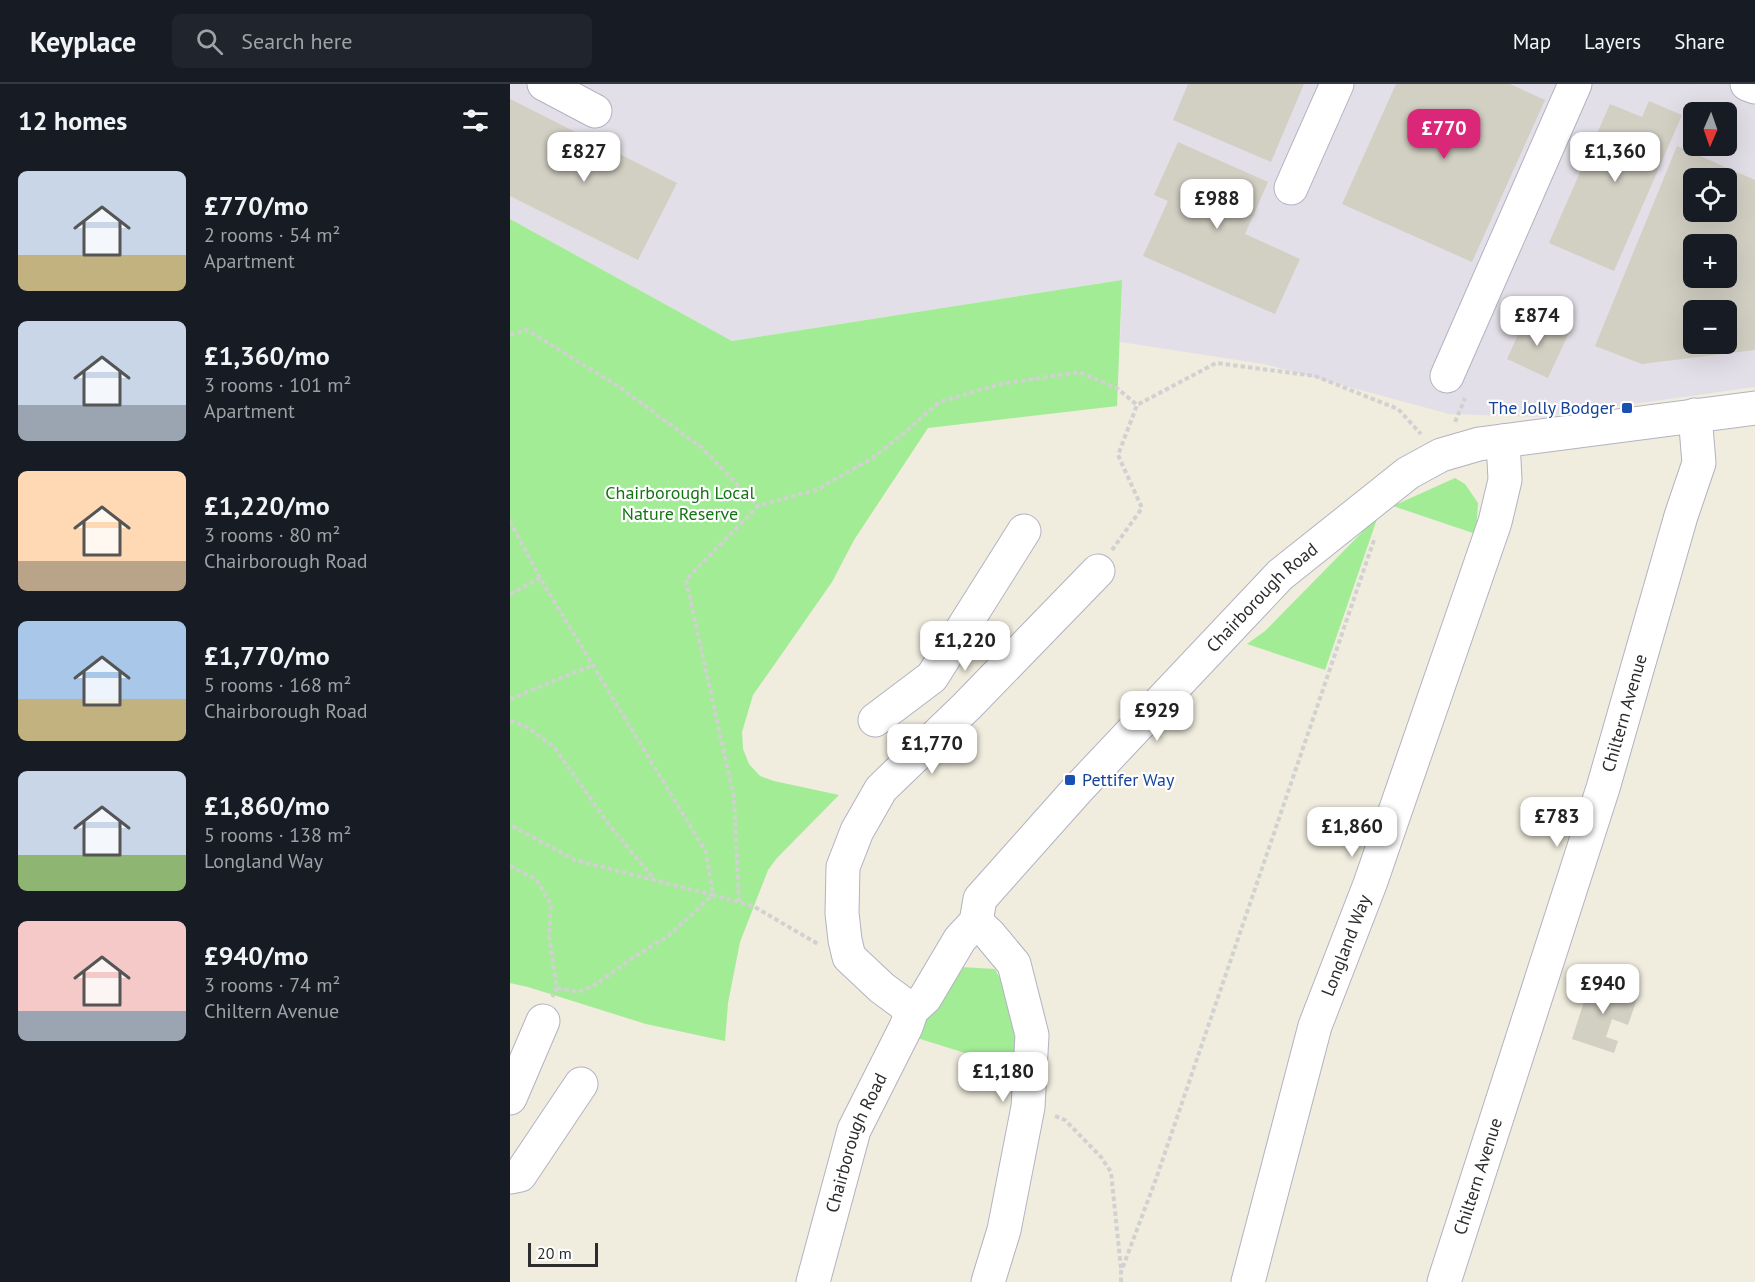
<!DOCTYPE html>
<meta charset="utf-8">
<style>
:root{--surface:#171b24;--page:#20242c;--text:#f1f3f6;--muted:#9ea1a6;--line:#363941;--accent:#db2777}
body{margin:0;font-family:"PT Sans",sans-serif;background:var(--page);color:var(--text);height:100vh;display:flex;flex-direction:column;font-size:22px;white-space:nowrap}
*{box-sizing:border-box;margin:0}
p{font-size:20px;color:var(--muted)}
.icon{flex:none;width:33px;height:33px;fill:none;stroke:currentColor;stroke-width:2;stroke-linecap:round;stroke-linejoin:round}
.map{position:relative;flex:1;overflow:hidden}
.sheet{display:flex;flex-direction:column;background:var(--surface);width:510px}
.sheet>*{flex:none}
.needle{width:39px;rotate:182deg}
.controls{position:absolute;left:1173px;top:18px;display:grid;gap:12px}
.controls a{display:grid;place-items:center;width:54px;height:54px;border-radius:9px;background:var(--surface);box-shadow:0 6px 24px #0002;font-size:30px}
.scale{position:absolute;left:18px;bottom:15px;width:70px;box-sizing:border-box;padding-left:6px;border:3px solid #2d2d2d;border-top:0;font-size:16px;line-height:21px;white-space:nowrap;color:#2d2d2d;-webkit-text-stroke:4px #fff;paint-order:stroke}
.price{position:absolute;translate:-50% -51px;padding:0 14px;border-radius:12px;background:#fff;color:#222;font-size:20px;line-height:39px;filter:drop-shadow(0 2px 3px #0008)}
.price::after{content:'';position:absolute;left:50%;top:36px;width:18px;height:14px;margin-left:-9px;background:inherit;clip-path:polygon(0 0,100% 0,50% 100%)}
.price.current{background:var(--accent);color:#fff}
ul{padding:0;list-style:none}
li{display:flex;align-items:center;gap:18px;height:150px;padding:0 18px}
li span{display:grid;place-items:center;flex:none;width:168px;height:120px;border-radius:9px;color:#555}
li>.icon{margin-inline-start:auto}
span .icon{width:72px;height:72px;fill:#fffc;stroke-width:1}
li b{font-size:26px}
h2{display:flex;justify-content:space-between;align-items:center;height:72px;padding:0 18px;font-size:26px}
header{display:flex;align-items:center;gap:36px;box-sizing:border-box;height:84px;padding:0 30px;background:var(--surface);border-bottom:2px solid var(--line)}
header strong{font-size:28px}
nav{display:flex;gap:33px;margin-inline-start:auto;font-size:21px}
.search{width:420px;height:54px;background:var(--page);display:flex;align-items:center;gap:15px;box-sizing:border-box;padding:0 21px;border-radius:9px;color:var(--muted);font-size:22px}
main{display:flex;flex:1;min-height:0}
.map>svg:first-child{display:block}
.industrial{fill:#e3dfe8;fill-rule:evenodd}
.green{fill:#a1ec95}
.building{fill:#d2cfc3;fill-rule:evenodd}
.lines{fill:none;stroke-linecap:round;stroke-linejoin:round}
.minor-casing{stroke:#b2b2c2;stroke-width:35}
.path{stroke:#d1d1d1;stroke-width:4;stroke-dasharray:4.5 3;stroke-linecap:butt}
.minor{stroke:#fff;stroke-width:33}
.transit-dot{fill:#1a4fb4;stroke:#fff;stroke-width:2}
.labels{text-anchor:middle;stroke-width:4.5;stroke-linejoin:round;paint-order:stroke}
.transit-label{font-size:18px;fill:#164399;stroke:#fff;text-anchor:end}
.park-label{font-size:18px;fill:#137413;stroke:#fff}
.street-label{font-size:18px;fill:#2d2d2d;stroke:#fff}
</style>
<header>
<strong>Keyplace</strong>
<div class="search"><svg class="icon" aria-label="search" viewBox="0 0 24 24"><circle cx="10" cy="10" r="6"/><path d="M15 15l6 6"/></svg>Search here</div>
<nav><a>Map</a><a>Layers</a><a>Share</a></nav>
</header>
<main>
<section class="sheet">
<h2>12 homes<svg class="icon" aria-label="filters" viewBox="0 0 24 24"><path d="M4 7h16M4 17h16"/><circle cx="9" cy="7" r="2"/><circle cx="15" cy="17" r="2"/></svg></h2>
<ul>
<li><span style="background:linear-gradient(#c9d6e8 70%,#c2b280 0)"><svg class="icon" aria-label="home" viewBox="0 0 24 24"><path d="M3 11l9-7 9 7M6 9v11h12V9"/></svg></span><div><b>£770/mo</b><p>2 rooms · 54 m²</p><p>Apartment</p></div></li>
<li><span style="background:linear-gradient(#c9d6e8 70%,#9aa5b1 0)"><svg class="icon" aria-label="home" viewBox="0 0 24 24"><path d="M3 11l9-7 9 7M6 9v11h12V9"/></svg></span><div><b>£1,360/mo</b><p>3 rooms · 101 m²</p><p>Apartment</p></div></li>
<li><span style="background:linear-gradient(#ffd9b3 75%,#b9a48a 0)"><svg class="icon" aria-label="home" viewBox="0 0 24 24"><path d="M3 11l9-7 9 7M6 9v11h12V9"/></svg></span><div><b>£1,220/mo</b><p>3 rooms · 80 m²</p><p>Chairborough Road</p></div></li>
<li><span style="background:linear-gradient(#a9c7e8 65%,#c2b280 0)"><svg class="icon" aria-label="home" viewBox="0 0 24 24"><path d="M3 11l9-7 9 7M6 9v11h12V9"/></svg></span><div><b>£1,770/mo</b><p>5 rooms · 168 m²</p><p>Chairborough Road</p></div></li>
<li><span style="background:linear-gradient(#c9d6e8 70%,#8fb573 0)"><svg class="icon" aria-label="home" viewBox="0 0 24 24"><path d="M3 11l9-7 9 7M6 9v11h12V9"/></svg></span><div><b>£1,860/mo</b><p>5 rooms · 138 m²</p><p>Longland Way</p></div></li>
<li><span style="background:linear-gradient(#f6c9c9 75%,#9aa5b1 0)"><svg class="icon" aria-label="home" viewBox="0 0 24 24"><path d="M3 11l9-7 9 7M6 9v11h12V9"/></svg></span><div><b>£940/mo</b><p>3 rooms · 74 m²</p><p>Chiltern Avenue</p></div></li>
</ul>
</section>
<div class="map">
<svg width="1245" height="1198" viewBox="0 0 1245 1198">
<rect width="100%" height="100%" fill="#f0ecde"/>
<!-- industrial -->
<path class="industrial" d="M0 0H1245V303L1030 333 939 330 754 280 610 258 612 196 222 257 0 135ZM1184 28H1216V62H1184ZM1184 94H1216V128H1184ZM1184 160H1216V194H1184ZM1184 226H1216V260H1184Z"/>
<!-- green -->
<g class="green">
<polygon points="0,135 222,257 612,196 607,322 418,344 344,456 322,498 243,611 232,648 233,665 239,680 250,692 264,697 329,711 267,774 258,786 230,858 218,919 215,957 136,940 18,903 0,899"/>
<polygon points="945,394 955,400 968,419 966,450 883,422"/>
<polygon points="868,432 815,586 737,560 755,547"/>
<polygon points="451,883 485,885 495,904 503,929 509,977 503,984 404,953"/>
</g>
<!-- building -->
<g class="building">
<polygon points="678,0 794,0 761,78 663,36"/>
<polygon points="886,0 1000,0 1035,16 962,178 832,120"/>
<polygon points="0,15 167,99 128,176 0,112"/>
<polygon points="1139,17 1172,31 1104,187 1039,159 1100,20 1132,33"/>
<polygon points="668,58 758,98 735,150 790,175 765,230 633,172 658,117 644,111"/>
<path d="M1167 62 1245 96V266L1132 280 1085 262ZM1184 94H1216V128H1184ZM1184 160H1216V194H1184ZM1184 226H1216V260H1184Z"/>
<polygon points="1016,233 1058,251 1038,294 997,275"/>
<polygon points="1081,896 1128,912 1118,941 1102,935 1096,953 1108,957 1104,969 1062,955"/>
</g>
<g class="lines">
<defs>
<g id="minor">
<polyline points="34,0 85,27"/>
<polyline points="1237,0 1245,3"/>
<polyline points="781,104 827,0"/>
<polyline points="937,292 1065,0"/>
<polyline points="365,636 422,593 514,447"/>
<polyline points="466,838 479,850 504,880 522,951 518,1023 494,1146 478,1198"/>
<polyline points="402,926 372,904 339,873 335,856 332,829 333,783 347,747 371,705 457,622 588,487"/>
<polyline points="0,1014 33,937"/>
<polyline points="0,1093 10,1091 71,1000"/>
<path id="s1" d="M303 1198 344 1046 396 943 402 926 415 914 450 855 466 838 470 815 567 706 770 491 898 389 931 371 969 360 1245 324"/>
<path id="s2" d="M738 1198 805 942 860 800 985 438 995 396 993 357"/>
<path id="s3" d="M934 1198 1093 704 1171 432 1189 379 1185 331"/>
</g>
</defs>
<!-- minor casing -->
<use href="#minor" class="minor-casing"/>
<!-- path -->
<g class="path">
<polyline points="0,251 17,246 111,304 192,364 248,422"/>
<polyline points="945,338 955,314"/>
<polyline points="0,437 30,494 196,768 203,811 65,776 4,743 0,742"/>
<polyline points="602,466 632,424 608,371 627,321 706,279 805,292 888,325 911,350"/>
<polyline points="0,510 30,494"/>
<polyline points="0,615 83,581"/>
<polyline points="0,637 17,643 44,663 100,742 146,797"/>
<polyline points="0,782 26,795 41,820 39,852 47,904 42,913"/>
<polyline points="229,818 224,714 176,496 248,422 306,406 361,375 392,351 429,318 491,300 569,288 608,305 627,321"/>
<polyline points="47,904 69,908 86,900 121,875 158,852 203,811 243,822 308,860"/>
<polyline points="545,1032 555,1036 591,1073 601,1088 611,1185"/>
<polyline points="611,1198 611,1188 646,1095 865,453"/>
</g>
<!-- minor -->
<use href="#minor" class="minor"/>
</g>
<!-- markers -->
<g class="transit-dot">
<rect x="1111" y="318" width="12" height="12" rx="3"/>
<rect x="554" y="690" width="12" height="12" rx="3"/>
</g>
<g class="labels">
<!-- transit labels -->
<g class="transit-label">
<text x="1105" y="330">The Jolly Bodger</text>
<text x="572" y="702" text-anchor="start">Pettifer Way</text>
</g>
<!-- park labels -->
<g class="park-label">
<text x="170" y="415">Chairborough Local<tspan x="170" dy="21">Nature Reserve</tspan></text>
</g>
<!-- street labels -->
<g class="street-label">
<text dy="6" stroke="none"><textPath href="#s1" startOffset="837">Chairborough Road</textPath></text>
<text dy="6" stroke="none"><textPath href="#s3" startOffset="597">Chiltern Avenue</textPath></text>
<text dy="6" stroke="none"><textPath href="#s2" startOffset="351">Longland Way</textPath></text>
<text dy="6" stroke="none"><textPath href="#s1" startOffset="146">Chairborough Road</textPath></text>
<text dy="6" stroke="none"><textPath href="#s3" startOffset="111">Chiltern Avenue</textPath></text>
</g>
</g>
</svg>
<div class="controls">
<a><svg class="needle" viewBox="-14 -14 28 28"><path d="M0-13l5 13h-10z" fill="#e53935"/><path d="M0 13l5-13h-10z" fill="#9ea1a6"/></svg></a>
<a><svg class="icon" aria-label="locate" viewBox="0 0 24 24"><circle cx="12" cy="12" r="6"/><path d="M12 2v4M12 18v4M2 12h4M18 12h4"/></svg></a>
<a>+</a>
<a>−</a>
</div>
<div class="scale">20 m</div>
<b class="price current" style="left:934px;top:76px">£770</b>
<b class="price" style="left:74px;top:99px">£827</b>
<b class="price" style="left:1105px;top:99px">£1,360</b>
<b class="price" style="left:707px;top:146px">£988</b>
<b class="price" style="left:1027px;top:263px">£874</b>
<b class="price" style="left:455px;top:588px">£1,220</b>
<b class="price" style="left:647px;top:658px">£929</b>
<b class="price" style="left:422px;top:691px">£1,770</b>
<b class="price" style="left:1047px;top:764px">£783</b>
<b class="price" style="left:842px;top:774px">£1,860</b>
<b class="price" style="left:1093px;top:931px">£940</b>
<b class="price" style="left:493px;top:1019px">£1,180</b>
</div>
</main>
